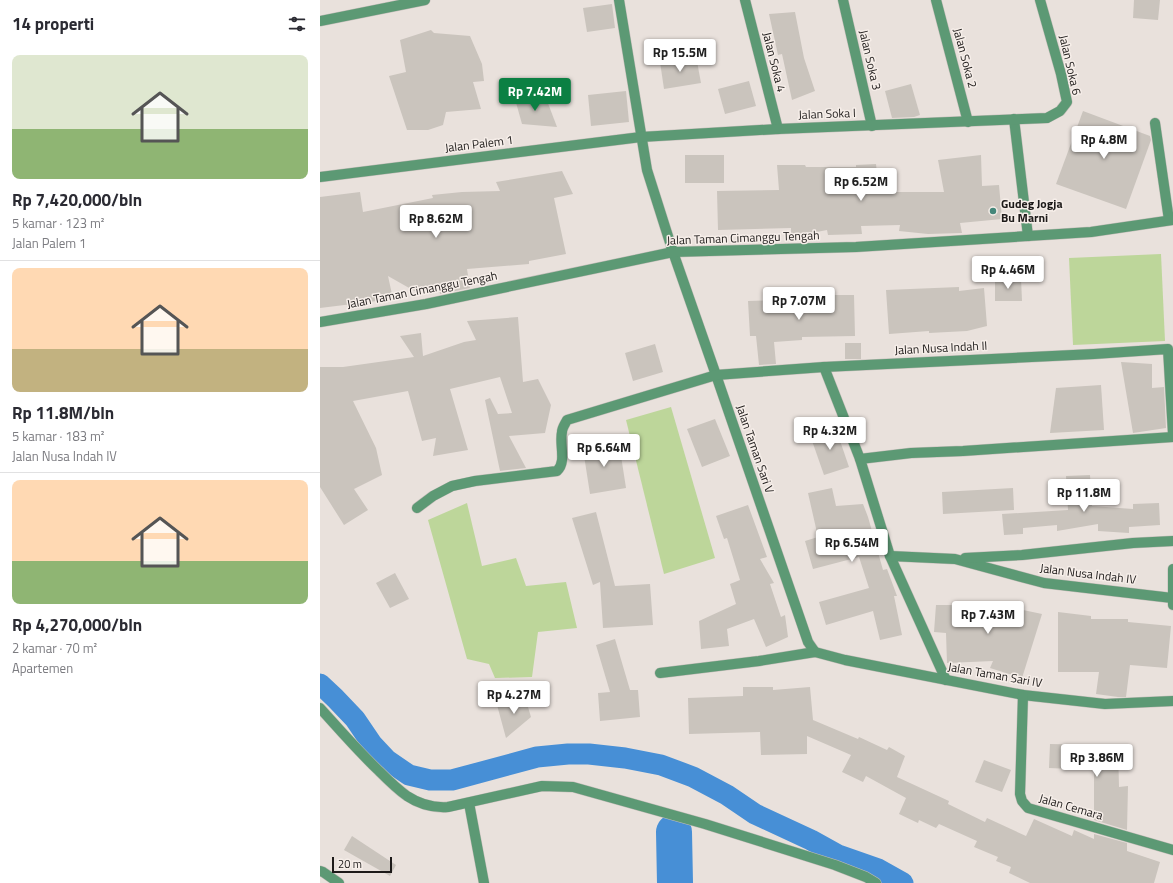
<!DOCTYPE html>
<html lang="id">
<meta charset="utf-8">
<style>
:root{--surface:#fff;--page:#f2f2f3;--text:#2b2b33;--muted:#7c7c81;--line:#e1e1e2;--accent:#0b8043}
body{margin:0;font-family:"Titillium Web",sans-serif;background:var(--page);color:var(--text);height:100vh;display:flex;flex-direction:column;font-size:15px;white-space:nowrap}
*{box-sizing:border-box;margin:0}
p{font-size:13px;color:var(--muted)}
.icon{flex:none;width:22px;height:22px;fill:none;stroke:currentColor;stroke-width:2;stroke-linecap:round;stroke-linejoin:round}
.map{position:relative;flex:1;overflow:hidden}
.side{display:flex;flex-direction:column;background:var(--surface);width:320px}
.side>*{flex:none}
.scale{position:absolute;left:12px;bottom:10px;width:60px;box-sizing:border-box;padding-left:4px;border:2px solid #1d1a19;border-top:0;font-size:11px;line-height:14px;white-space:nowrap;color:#1d1a19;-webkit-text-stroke:3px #f6eee9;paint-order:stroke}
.price{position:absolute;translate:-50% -34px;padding:0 9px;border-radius:4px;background:#fff;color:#222;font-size:13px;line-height:26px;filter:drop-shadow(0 1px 2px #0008)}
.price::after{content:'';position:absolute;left:50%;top:24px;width:12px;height:9px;margin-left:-6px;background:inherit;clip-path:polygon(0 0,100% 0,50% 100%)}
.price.current{background:var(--accent);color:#fff}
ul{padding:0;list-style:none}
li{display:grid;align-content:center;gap:8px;height:212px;padding:0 12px}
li+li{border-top:1px solid var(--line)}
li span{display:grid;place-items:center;height:124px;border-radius:8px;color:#555}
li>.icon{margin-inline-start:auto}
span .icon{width:72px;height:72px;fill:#fffc;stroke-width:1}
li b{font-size:17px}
h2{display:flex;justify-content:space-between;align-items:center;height:48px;padding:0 12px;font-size:17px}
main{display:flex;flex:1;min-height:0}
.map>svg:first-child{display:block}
.green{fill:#bdd69a}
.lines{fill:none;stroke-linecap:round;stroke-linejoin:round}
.canal{stroke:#478fd6;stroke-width:21}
.river{stroke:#478fd6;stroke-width:36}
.building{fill:#cac4bd}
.minor-casing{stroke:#c4bdb9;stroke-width:11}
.minor{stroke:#5c9974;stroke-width:10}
.poi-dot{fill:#44877a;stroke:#f6eee9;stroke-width:1.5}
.labels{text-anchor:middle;stroke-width:3;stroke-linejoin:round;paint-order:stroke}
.street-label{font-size:12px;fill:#1d1a19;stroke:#f6eee9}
.poi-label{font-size:12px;font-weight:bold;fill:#1d1a19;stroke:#f6eee9;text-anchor:start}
</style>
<main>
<section class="side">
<h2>14 properti<svg class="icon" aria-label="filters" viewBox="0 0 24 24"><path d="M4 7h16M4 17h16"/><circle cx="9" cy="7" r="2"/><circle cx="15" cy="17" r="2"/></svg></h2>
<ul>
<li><span style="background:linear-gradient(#dfe7d0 60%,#8fb573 0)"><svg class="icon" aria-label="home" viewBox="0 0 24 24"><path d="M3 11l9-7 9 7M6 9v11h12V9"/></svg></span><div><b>Rp 7,420,000/bln</b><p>5 kamar · 123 m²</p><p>Jalan Palem 1</p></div></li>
<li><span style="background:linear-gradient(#ffd9b3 65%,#c2b280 0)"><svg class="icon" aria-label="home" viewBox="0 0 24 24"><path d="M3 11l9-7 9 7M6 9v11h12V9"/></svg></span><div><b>Rp 11.8M/bln</b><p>5 kamar · 183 m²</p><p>Jalan Nusa Indah IV</p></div></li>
<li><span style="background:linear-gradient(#ffd9b3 65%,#8fb573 0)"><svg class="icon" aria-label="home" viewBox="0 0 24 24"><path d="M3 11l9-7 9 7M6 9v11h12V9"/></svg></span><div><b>Rp 4,270,000/bln</b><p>2 kamar · 70 m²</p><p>Apartemen</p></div></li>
</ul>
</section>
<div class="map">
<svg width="853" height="883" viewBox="0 0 853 883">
<rect width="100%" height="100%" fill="#e9e1dc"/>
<!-- green -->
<g class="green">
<polygon points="841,254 845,341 753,345 749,258"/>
<polygon points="351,407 395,558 344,574 306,420"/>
<polygon points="147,503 162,566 196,558 206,586 246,582 257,628 218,632 212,677 175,678 169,664 147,659 108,520"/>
</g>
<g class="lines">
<!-- canal -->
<polyline class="canal" points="0,684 15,698 35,719 52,744 67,760 89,775 110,780 132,780 217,757 248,754 269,754 305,758 341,765 373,777 407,795 435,814 491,840 518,855 558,869 583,883"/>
<!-- river -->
<polyline class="river" points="354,832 355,883"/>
</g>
<!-- building -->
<g class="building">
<polygon points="814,0 840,0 838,20 813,18"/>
<polygon points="292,4 295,28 267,32 263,8"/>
<polygon points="475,12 484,58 495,91 472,100 462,54 458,55 449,14"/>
<polygon points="111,30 114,33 150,36 162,64 164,81 153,82 161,109 126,112 123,125 108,130 87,130 69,76 86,72 80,40"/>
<polygon points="376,56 381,83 344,89 340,62"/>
<polygon points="429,81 436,106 405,114 398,89"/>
<polygon points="591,84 600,115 594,117 572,118 565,91"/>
<polygon points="306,91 309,122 271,126 268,95"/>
<polygon points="226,98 237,127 202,124 195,99"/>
<polygon points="763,111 830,136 831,140 806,209 736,184"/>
<rect x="365" y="155" width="39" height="28"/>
<polygon points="661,155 662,186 679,185 682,219 640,223 642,233 608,234 579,231 580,225 541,226 542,234 508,235 507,230 471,237 471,228 398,230 397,191 459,190 457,165 485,165 486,167 536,167 536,165 556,164 559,192 624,192 618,160"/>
<polygon points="242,171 253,194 234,198 246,254 209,261 209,264 147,269 150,288 120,294 118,283 98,293 68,276 73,299 0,308 0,197 40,192 43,212 113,198 112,195 142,192 180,191 176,182"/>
<polygon points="675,278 701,278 702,301 675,301"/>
<polygon points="639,287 639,291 664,288 667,326 647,331 609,333 609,331 569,334 566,290"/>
<polygon points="498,295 534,295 535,336 482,337 482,340 454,342 456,364 439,365 436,336 430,336 428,301 459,300"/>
<polygon points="198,317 203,382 218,379 231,405 225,433 189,436 206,468 180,471 165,400 170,398 178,414 192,413 180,377 130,389 148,450 113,456 116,438 102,441 88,391 33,401 56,448 62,475 34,489 48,510 24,525 0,487 0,367 23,367 94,357 80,336 101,333 103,356 144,342 156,340 147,321"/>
<rect x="525" y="343" width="16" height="16"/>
<polygon points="335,344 343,372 313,381 305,353"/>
<polygon points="801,362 832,364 832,388 844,387 846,428 813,433"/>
<polygon points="781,385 784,430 730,433 736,388"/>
<polygon points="395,419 410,456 382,467 367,429"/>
<polygon points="515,426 529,467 504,475 490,435"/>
<polygon points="299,443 306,488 270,494 263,449"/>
<polygon points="770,475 772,506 813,509 813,504 839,503 840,525 809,527 809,533 778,531 778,524 737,531 737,525 703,528 703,534 684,535 682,514 748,510 746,476"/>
<polygon points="512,488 516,506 543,504 548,517 563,570 567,569 577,596 574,596 582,635 560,640 553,611 506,625 499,602 549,588 539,557 493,569 485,541 498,537 488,493"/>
<polygon points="693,488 694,510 623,514 622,492"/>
<polygon points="428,505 447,557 440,559 454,583 450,584 461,617 465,615 468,637 446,647 434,619 407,629 409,646 381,649 379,621 416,604 410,584 420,580 407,538 404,539 396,516"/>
<polygon points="276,512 295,586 330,584 333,625 283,628 280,582 273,585 252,518"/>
<polygon points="75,573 89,599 70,608 56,583"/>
<polygon points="652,602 680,606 680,605 722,614 702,678 670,668 673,661 627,663 626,633 614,632 616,605 652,605"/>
<polygon points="738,612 771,616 771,619 808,619 808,622 851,626 847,668 810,665 806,697 798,697 776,694 779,672 738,672"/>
<polygon points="295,639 310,690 318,690 320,717 280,721 278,693 290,692 276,645"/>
<polygon points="423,687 453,687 453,690 490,687 493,720 538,739 539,737 567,750 569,747 585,756 577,777 629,801 628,804 665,822 667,818 706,836 714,819 752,836 754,830 774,839 774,834 807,843 807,851 840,862 834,883 710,883 689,873 691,867 676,861 678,857 654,847 657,841 619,824 616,828 599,820 598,823 579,814 586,798 546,776 543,782 522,772 531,755 487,736 487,754 441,755 440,732 369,734 368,698 423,696"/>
<polygon points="205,697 211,717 186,738 177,705"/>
<polygon points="730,744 777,745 777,747 798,746 799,787 808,786 807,830 774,820 774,770 729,768"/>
<polygon points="664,760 691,770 682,792 655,782"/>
<polygon points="32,836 76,865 70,876 24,850"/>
</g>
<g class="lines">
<defs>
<g id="minor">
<polyline points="299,0 327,170 353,252 396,375 488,642 495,652"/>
<polyline points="425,0 458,129"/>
<polyline points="523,0 552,126"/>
<polyline points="616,0 648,122"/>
<polyline points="0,21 105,0"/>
<polyline points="694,119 708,236"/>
<polyline points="835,123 849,220"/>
<polyline points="0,177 321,137 458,129 727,118 740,111 747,102 741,74 720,0"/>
<polyline points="0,322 106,304 353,252 536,247 771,232 853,220"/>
<polyline points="504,367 540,459 570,556 626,680"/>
<polyline points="540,459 591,453 643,451 853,437"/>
<path d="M97 508 113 496 132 486 155 481 237 471C247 462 239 444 242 432 242 428 245 424 247 420L396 375 504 367 774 354 848 349 853 434"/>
<polyline points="570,556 635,559 724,583 852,598"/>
<polyline points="645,558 702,555 813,543 853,541"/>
<polyline points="853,569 853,605"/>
<polyline points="340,673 439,661 495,652 525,660 703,695 785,704 853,701"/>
<polyline points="703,695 700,794 702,801 708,808 853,850"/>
<path d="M0 708C19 729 38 751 59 771 68 780 77 789 87 796 99 804 113 808 128 807L222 786 253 787 385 824 515 865 546 877 556 883"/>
<polyline points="149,803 164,883"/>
<polyline points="0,871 3,872 19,883"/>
</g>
</defs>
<!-- minor casing -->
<use href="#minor" class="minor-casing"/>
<!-- minor -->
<use href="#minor" class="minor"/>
</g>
<!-- markers -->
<circle class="poi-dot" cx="673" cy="211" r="4"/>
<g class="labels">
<!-- street labels -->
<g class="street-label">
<text transform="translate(645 58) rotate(75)" y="4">Jalan Soka 2</text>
<text transform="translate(550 60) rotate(77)" y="4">Jalan Soka 3</text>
<text transform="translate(454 62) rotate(76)" y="4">Jalan Soka 4</text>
<text transform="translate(750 65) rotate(77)" y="4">Jalan Soka 6</text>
<text transform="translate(507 114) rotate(-2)" y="4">Jalan Soka I</text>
<text transform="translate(159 144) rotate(-7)" y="4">Jalan Palem 1</text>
<text transform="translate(423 238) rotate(-2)" y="4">Jalan Taman Cimanggu Tengah</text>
<text transform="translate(102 290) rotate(-11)" y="4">Jalan Taman Cimanggu Tengah</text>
<text transform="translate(621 348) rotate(-3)" y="4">Jalan Nusa Indah II</text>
<text transform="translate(435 449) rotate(71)" y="4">Jalan Taman Sari V</text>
<text transform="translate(768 574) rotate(7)" y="4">Jalan Nusa Indah IV</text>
<text transform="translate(675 675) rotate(10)" y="4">Jalan Taman Sari IV</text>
<text transform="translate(751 807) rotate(16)" y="4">Jalan Cemara</text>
</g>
<!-- poi labels -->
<g class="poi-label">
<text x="681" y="208">Gudeg Jogja<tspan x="681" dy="14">Bu Marni</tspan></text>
</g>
</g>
</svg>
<div class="scale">20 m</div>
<b class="price" style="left:360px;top:73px">Rp 15.5M</b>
<b class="price current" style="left:215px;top:112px">Rp 7.42M</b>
<b class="price" style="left:784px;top:160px">Rp 4.8M</b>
<b class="price" style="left:541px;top:202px">Rp 6.52M</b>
<b class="price" style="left:116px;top:239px">Rp 8.62M</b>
<b class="price" style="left:688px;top:290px">Rp 4.46M</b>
<b class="price" style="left:479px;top:321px">Rp 7.07M</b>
<b class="price" style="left:510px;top:451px">Rp 4.32M</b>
<b class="price" style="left:284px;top:468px">Rp 6.64M</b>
<b class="price" style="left:764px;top:513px">Rp 11.8M</b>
<b class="price" style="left:532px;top:563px">Rp 6.54M</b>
<b class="price" style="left:668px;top:635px">Rp 7.43M</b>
<b class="price" style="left:194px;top:715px">Rp 4.27M</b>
<b class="price" style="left:777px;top:778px">Rp 3.86M</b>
</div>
</main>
